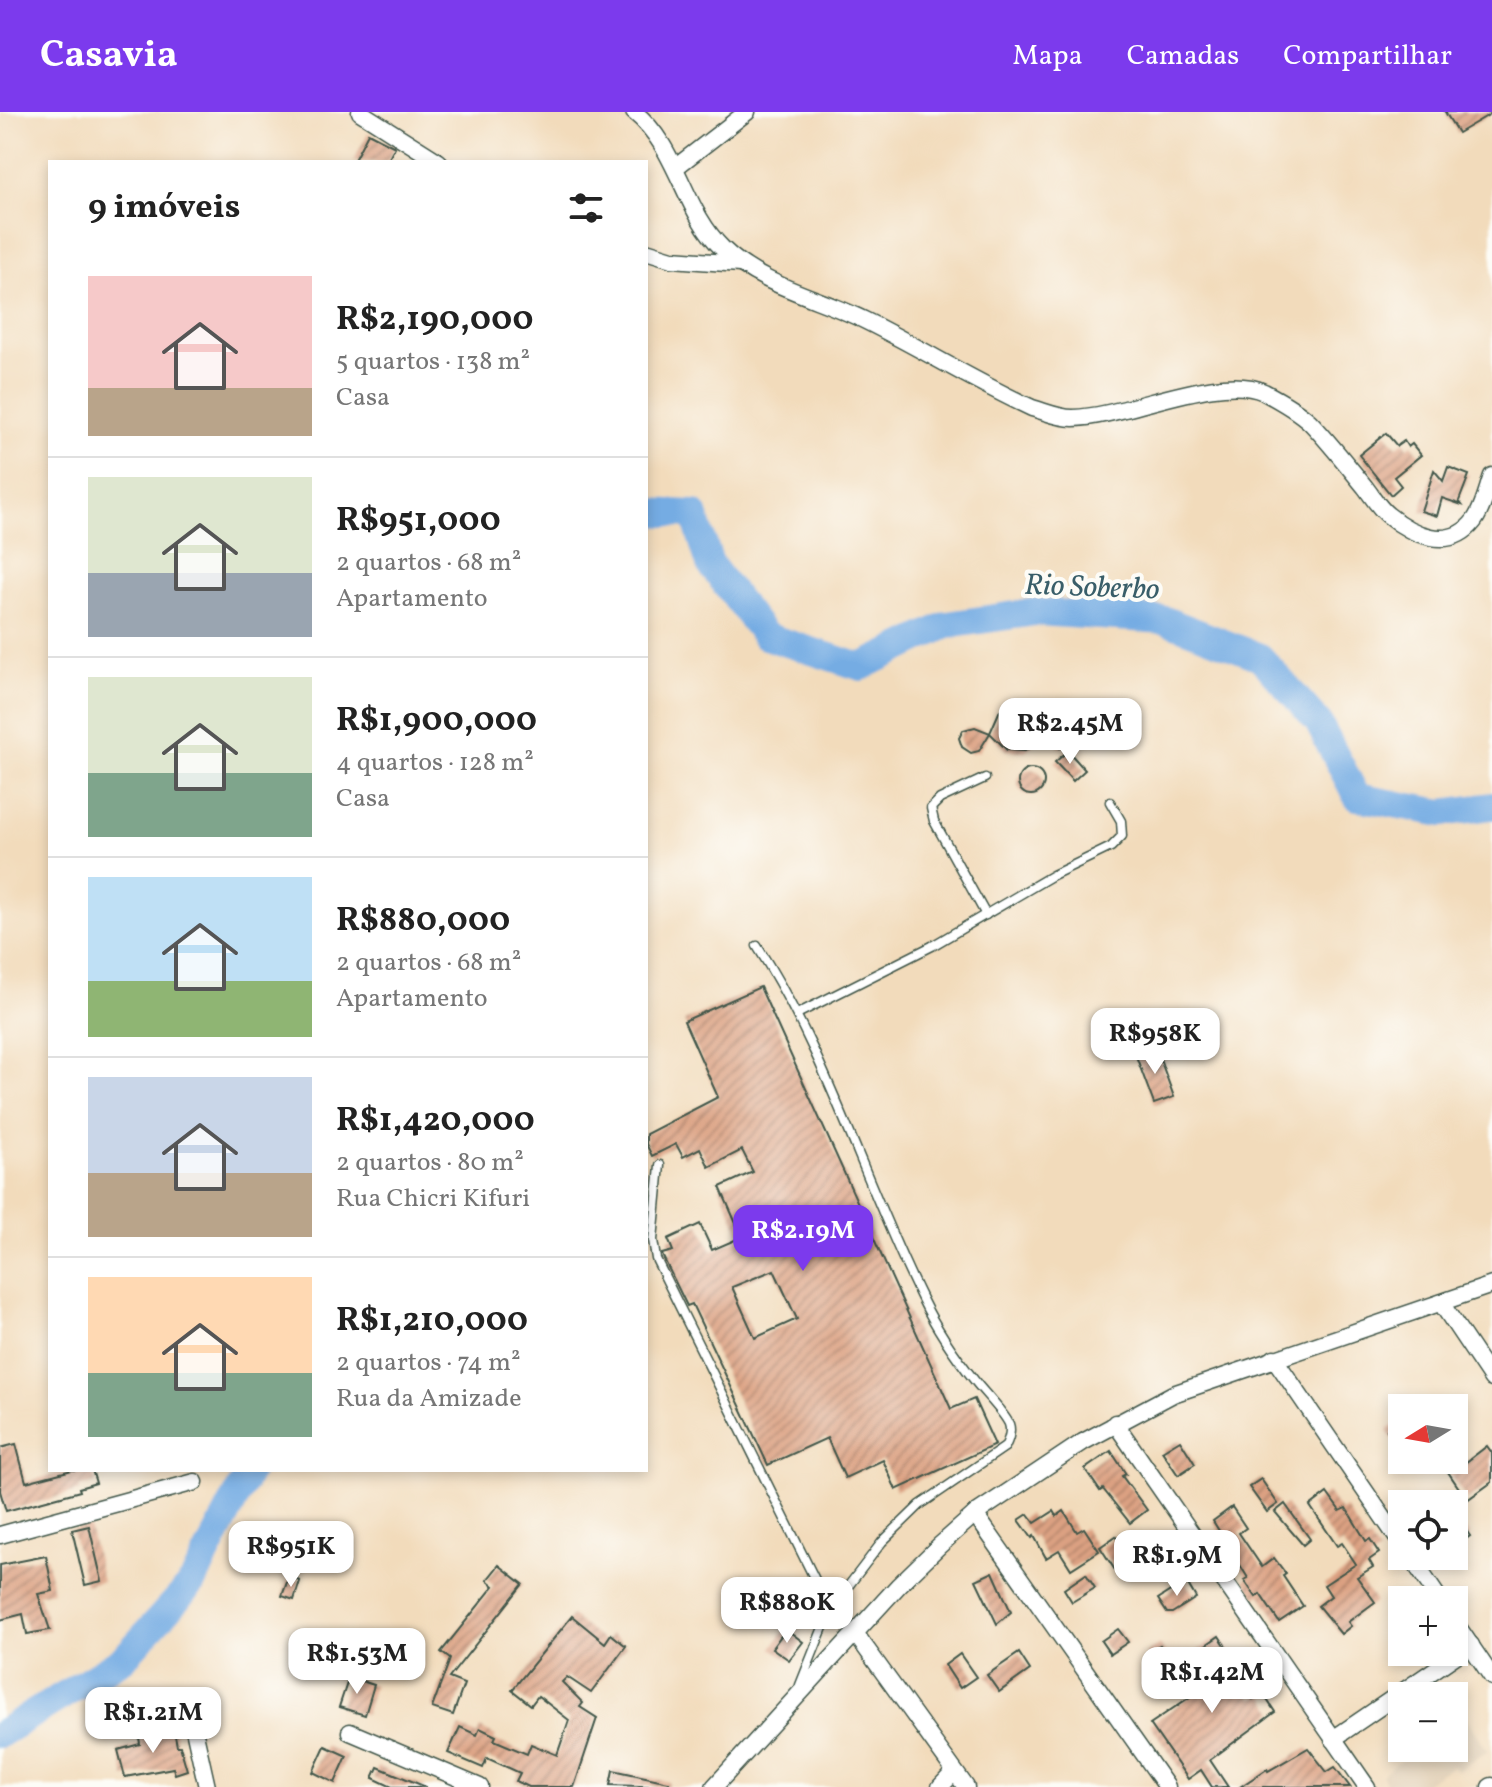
<!DOCTYPE html>
<html lang="pt">
<meta charset="utf-8">
<style>
:root{--surface:#fff;--page:#f6f6f6;--text:#222;--muted:#767676;--line:#e0e0e0;--accent:#7c3aed}
body{margin:0;font-family:Vollkorn,serif;background:var(--page);color:var(--text);height:100vh;display:flex;flex-direction:column;font-size:30px;white-space:nowrap}
*{box-sizing:border-box;margin:0}
p{font-size:26px;color:var(--muted)}
.icon{flex:none;width:44px;height:44px;fill:none;stroke:currentColor;stroke-width:2;stroke-linecap:round;stroke-linejoin:round}
.map{position:relative;flex:1;overflow:hidden}
.details{position:absolute;left:48px;top:48px;width:600px;height:1312px;display:flex;flex-direction:column;background:var(--surface);border-radius:0px;box-shadow:0 4px 12px #0003}
.details>*{flex:none}
.needle{width:52px;rotate:259deg}
.buttons{position:absolute;left:1388px;top:1282px;display:grid;gap:16px}
.buttons a{display:grid;place-items:center;width:80px;height:80px;border-radius:0px;background:var(--surface);box-shadow:0 4px 12px #0003;font-size:40px}
.price{position:absolute;translate:-50% -68px;padding:0 18px;border-radius:16px;background:#fff;color:#222;font-size:26px;line-height:52px;filter:drop-shadow(0 2px 4px #0008)}
.price::after{content:'';position:absolute;left:50%;top:48px;width:24px;height:18px;margin-left:-12px;background:inherit;clip-path:polygon(0 0,100% 0,50% 100%)}
.price.current{background:var(--accent);color:#fff}
ul{padding:0;list-style:none}
li{display:flex;align-items:center;gap:24px;height:200px;padding:0 40px}
li+li{border-top:2px solid var(--line)}
li span{display:grid;place-items:center;flex:none;width:224px;height:160px;border-radius:0px;color:#555}
li>.icon{margin-inline-start:auto}
span .icon{width:96px;height:96px;fill:#fffc;stroke-width:1}
li b{font-size:34px}
h2{display:flex;justify-content:space-between;align-items:center;height:96px;padding:0 40px;font-size:34px}
header{display:flex;align-items:center;gap:48px;box-sizing:border-box;height:112px;padding:0 40px;background:var(--accent);color:#fff}
header strong{font-size:38px}
nav{display:flex;gap:44px;margin-inline-start:auto;font-size:28px}
.map>svg:first-child{display:block}
.built{fill:#e1ceb2}
.lines{fill:none;stroke-linecap:round;stroke-linejoin:round}
.river{stroke:#74ace3;stroke-width:28}
.building{fill:url(#building-hatch);fill-rule:evenodd}
.service-casing{stroke:#3f5548;stroke-width:11}
.minor-casing{stroke:#3f5548;stroke-width:19}
.service{stroke:#fff;stroke-width:8}
.minor{stroke:#fff;stroke-width:16}
.labels{text-anchor:middle;stroke-width:8;stroke-linejoin:round;paint-order:stroke}
.water-label{font-size:30px;font-style:italic;fill:#395e69;stroke:#fdfcf7}
</style>
<header>
<strong>Casavia</strong>
<nav><a>Mapa</a><a>Camadas</a><a>Compartilhar</a></nav>
</header>
<div class="map">
<svg width="1492" height="1675" viewBox="0 0 1492 1675">
<defs>
<pattern id="building-hatch" width="6" height="6" patternUnits="userSpaceOnUse" patternTransform="scale(2)"><rect width="6" height="6" fill="#dca182"/><path d="M-1 1l2-2M0 6l6-6M5 7l2-2" fill="none" stroke="#b2846b"/></pattern>
</defs>
<rect width="100%" height="100%" fill="#fdfcf7"/>
<filter id="ink" filterUnits="userSpaceOnUse"><feTurbulence type="fractalNoise" baseFrequency=".0125" numOctaves="2"/><feDisplacementMap in="SourceGraphic" scale="16" xChannelSelector="R" yChannelSelector="G"/><feConvolveMatrix kernelMatrix="1 2 1 2 8 2 1 2 1" color-interpolation-filters="sRGB"/></filter>
<filter id="wash" filterUnits="userSpaceOnUse"><feTurbulence type="fractalNoise" baseFrequency=".006" numOctaves="4" result="noise"/><feDisplacementMap in="SourceGraphic" scale="32" xChannelSelector="R" yChannelSelector="G"/><feGaussianBlur stdDeviation="1.8" result="paint"/><feColorMatrix in="noise" values="0 0 0 0 0 0 0 0 0 0 0 0 0 0 0 0 0 1.4 0 .05"/><feComposite in="paint" operator="in"/></filter>
<g filter="url(#wash)">
<rect width="100%" height="100%" fill="#f2dbbb"/>
<!-- built -->
<polygon class="built" points="1461,1597 1488,1639 1457,1659 1452,1654 1420,1675 1388,1675 1381,1663 1402,1648 1385,1619 1402,1608 1402,1636 1454,1636 1454,1602"/>
<g class="lines">
<!-- river -->
<g class="river">
<polyline points="646,400 694,402 710,452 765,524 861,555 947,513 1035,500 1165,508 1260,545 1318,610 1357,685 1442,701 1492,694"/>
<polyline points="0,1622 124,1546 192,1471 250,1358"/>
</g>
</g>
<g id="blocks">
<!-- building -->
<g class="building">
<polygon points="1445,0 1492,0 1492,1 1458,21"/>
<polygon points="368,21 395,35 387,50 353,50"/>
<polygon points="1386,321 1397,334 1404,329 1408,335 1412,332 1421,343 1394,365 1401,374 1391,383 1359,343"/>
<polygon points="1448,355 1469,363 1459,389 1462,393 1442,386 1437,404 1421,399 1434,358 1443,369"/>
<polygon points="1015,592 1030,597 1042,618 1034,632 1025,639 1007,638 990,621 979,639 971,641 962,635 959,626 963,618 975,615 990,621 1000,598"/>
<polygon points="1056,611 1070,627 1060,636 1046,620"/>
<polygon points="1068,639 1085,658 1073,669 1055,650"/>
<circle cx="1031" cy="670" r="13"/>
<path d="M760 875 951 1297 974 1287 995 1333 896 1378 883 1348 845 1366 827 1326 768 1353 692 1192 687 1194 663 1145 662 1142 673 1139 668 1127 700 1112 712 1138 742 1125 720 1075 753 1060 742 1038 709 1055 700 1036 683 1045 676 1032 652 1044 646 1032V1022L718 985 684 909ZM774 1158 797 1207 755 1226 732 1175Z"/>
<polygon points="1156,936 1174,985 1154,992 1136,944"/>
<polygon points="1402,1308 1402,1343 1387,1318"/>
<polygon points="1180,1328 1195,1352 1178,1363 1162,1339"/>
<polygon points="16,1332 26,1370 72,1358 92,1358 96,1371 79,1376 80,1379 6,1399 0,1379 0,1336"/>
<polygon points="1487,1334 1492,1341 1492,1370 1467,1388 1440,1348 1457,1348 1461,1354"/>
<polygon points="1111,1339 1126,1362 1122,1364 1147,1398 1130,1411 1103,1377 1100,1379 1085,1357"/>
<polygon points="1261,1367 1278,1392 1267,1400 1249,1375"/>
<polygon points="1327,1381 1340,1399 1346,1396 1366,1429 1370,1427 1379,1441 1369,1448 1373,1455 1357,1465 1375,1490 1348,1510 1351,1514 1341,1522 1318,1494 1331,1484 1324,1473 1356,1452 1342,1431 1337,1434 1310,1394"/>
<polygon points="1285,1392 1310,1427 1303,1433 1275,1400"/>
<polygon points="1232,1395 1246,1416 1239,1421 1262,1455 1274,1446 1286,1462 1283,1464 1303,1494 1279,1510 1260,1482 1256,1485 1244,1468 1248,1466 1213,1409"/>
<polygon points="1054,1399 1057,1404 1064,1399 1077,1420 1084,1416 1099,1439 1071,1457 1059,1438 1046,1446 1034,1424 1032,1426 1019,1408 1028,1402 1035,1411"/>
<polygon points="1454,1401 1470,1424 1454,1436"/>
<polygon points="89,1414 102,1469 85,1473 72,1418"/>
<polygon points="1116,1424 1133,1450 1117,1461 1100,1435"/>
<polygon points="46,1444 53,1479 38,1482 50,1518 27,1522 23,1502 0,1508 0,1453"/>
<polygon points="499,1453 523,1472 449,1566 464,1572 453,1603 432,1596 450,1547 441,1540 494,1474 487,1468"/>
<polygon points="993,1460 1011,1500 997,1512 976,1468"/>
<polygon points="1086,1462 1095,1476 1072,1490 1064,1477"/>
<polygon points="289,1465 300,1469 294,1488 282,1484"/>
<polygon points="1186,1469 1196,1486 1172,1501 1167,1501 1158,1487"/>
<polygon points="572,1504 605,1531 611,1522 626,1534 591,1581 567,1565 562,1570 583,1591 580,1595 597,1606 574,1675 529,1675 516,1669 520,1661 487,1646 483,1656 448,1641 460,1615 477,1623 480,1616 496,1624 494,1628 527,1642 531,1632 557,1643 569,1608 538,1584 531,1593 512,1578"/>
<polygon points="786,1517 803,1530 789,1548 772,1536"/>
<polygon points="1118,1517 1128,1530 1110,1542 1101,1529"/>
<polygon points="1219,1524 1243,1560 1238,1564 1253,1587 1262,1580 1275,1600 1210,1648 1228,1675 1212,1675 1201,1658 1188,1667 1150,1612 1212,1570 1193,1542"/>
<polygon points="1160,1533 1173,1553 1157,1562 1146,1541"/>
<polygon points="1019,1541 1030,1558 999,1580 987,1563"/>
<polygon points="960,1542 976,1565 960,1576 945,1553"/>
<polygon points="349,1565 374,1573 365,1603 339,1595"/>
<polygon points="174,1618 177,1634 180,1634 187,1658 175,1662 173,1656 125,1665 118,1638 140,1632 139,1625"/>
<polygon points="325,1634 347,1644 335,1671 313,1660"/>
<polygon points="1308,1636 1327,1660 1335,1655 1350,1675 1240,1675 1267,1657 1268,1659"/>
<polygon points="378,1655 426,1675 392,1675 373,1666"/>
<polygon points="613,1658 669,1670 669,1675 610,1673"/>
</g>
</g>
</g>
<g filter="url(#ink)">
<use href="#blocks" fill-opacity="0" stroke="#3f5548" stroke-width="2"/>
<g class="lines">
<defs>
<g id="service">
<polyline points="985,666 940,687 931,696 934,709 986,803"/>
<path d="M757 834C828 944 864 1070 922 1187 936 1216 955 1244 975 1269 983 1280 1004 1300 1009 1312 1012 1320 1008 1329 1005 1335L920 1393 882 1430 830 1498"/>
<polyline points="797,902 932,834 1053,763 1111,735 1122,724 1121,709 1110,690"/>
<polyline points="660,1053 653,1128 656,1147 830,1498 800,1573"/>
</g>
<g id="minor">
<polyline points="360,0 439,50"/>
<path d="M634 0C678 35 683 99 723 137 761 174 818 185 864 208 921 236 975 270 1032 296 1046 300 1059 306 1073 306 1126 305 1219 259 1264 280 1279 288 1297 298 1310 310 1330 331 1347 353 1365 375 1372 384 1379 396 1388 403 1412 423 1450 440 1474 409 1483 397 1487 378 1492 364"/>
<polyline points="676,55 747,0"/>
<polyline points="646,139 672,147 740,152"/>
<polyline points="1441,1191 1492,1267"/>
<polyline points="1274,1246 1402,1433"/>
<polyline points="1115,1311 1367,1675"/>
<polyline points="975,1402 1167,1675"/>
<polyline points="0,1423 195,1370"/>
<polyline points="1410,1444 1440,1488"/>
<polyline points="1454,1509 1492,1565"/>
<polyline points="855,1521 966,1675"/>
<polyline points="187,1586 207,1675"/>
<polyline points="350,1620 480,1675"/>
<polyline points="1333,1627 1471,1533"/>
<polyline points="714,1675 899,1473 939,1434 975,1402 1083,1330 1173,1282 1492,1173"/>
<polyline points="940,1675 954,1660"/>
<polyline points="1490,1675 1492,1674"/>
</g>
</defs>
<!-- service casing -->
<use href="#service" class="service-casing"/>
<!-- minor casing -->
<use href="#minor" class="minor-casing"/>
<!-- service -->
<use href="#service" class="service"/>
<!-- minor -->
<use href="#minor" class="minor"/>
</g>
</g>
<g class="labels">
<!-- water labels -->
<g class="water-label">
<text transform="translate(1092 474) rotate(2)" y="10">Rio Soberbo</text>
</g>
</g>
</svg>
<div class="buttons">
<a><svg class="needle" viewBox="-14 -14 28 28"><path d="M0-13l5 13h-10z" fill="#e53935"/><path d="M0 13l5-13h-10z" fill="#767676"/></svg></a>
<a><svg class="icon" aria-label="locate" viewBox="0 0 24 24"><circle cx="12" cy="12" r="6"/><path d="M12 2v4M12 18v4M2 12h4M18 12h4"/></svg></a>
<a>+</a>
<a>−</a>
</div>
<b class="price" style="left:1070px;top:654px">R$2.45M</b>
<b class="price" style="left:1155px;top:964px">R$958K</b>
<b class="price current" style="left:803px;top:1161px">R$2.19M</b>
<b class="price" style="left:291px;top:1477px">R$951K</b>
<b class="price" style="left:1177px;top:1486px">R$1.9M</b>
<b class="price" style="left:787px;top:1533px">R$880K</b>
<b class="price" style="left:357px;top:1584px">R$1.53M</b>
<b class="price" style="left:1212px;top:1603px">R$1.42M</b>
<b class="price" style="left:153px;top:1643px">R$1.21M</b>
<section class="details">
<h2>9 imóveis<svg class="icon" aria-label="filters" viewBox="0 0 24 24"><path d="M4 7h16M4 17h16"/><circle cx="9" cy="7" r="2"/><circle cx="15" cy="17" r="2"/></svg></h2>
<ul>
<li><span style="background:linear-gradient(#f6c9c9 70%,#b9a48a 0)"><svg class="icon" aria-label="home" viewBox="0 0 24 24"><path d="M3 11l9-7 9 7M6 9v11h12V9"/></svg></span><div><b>R$2,190,000</b><p>5 quartos · 138 m²</p><p>Casa</p></div></li>
<li><span style="background:linear-gradient(#dfe7d0 60%,#9aa5b1 0)"><svg class="icon" aria-label="home" viewBox="0 0 24 24"><path d="M3 11l9-7 9 7M6 9v11h12V9"/></svg></span><div><b>R$951,000</b><p>2 quartos · 68 m²</p><p>Apartamento</p></div></li>
<li><span style="background:linear-gradient(#dfe7d0 60%,#7fa58c 0)"><svg class="icon" aria-label="home" viewBox="0 0 24 24"><path d="M3 11l9-7 9 7M6 9v11h12V9"/></svg></span><div><b>R$1,900,000</b><p>4 quartos · 128 m²</p><p>Casa</p></div></li>
<li><span style="background:linear-gradient(#bfe0f5 65%,#8fb573 0)"><svg class="icon" aria-label="home" viewBox="0 0 24 24"><path d="M3 11l9-7 9 7M6 9v11h12V9"/></svg></span><div><b>R$880,000</b><p>2 quartos · 68 m²</p><p>Apartamento</p></div></li>
<li><span style="background:linear-gradient(#c9d6e8 60%,#b9a48a 0)"><svg class="icon" aria-label="home" viewBox="0 0 24 24"><path d="M3 11l9-7 9 7M6 9v11h12V9"/></svg></span><div><b>R$1,420,000</b><p>2 quartos · 80 m²</p><p>Rua Chicri Kifuri</p></div></li>
<li><span style="background:linear-gradient(#ffd9b3 60%,#7fa58c 0)"><svg class="icon" aria-label="home" viewBox="0 0 24 24"><path d="M3 11l9-7 9 7M6 9v11h12V9"/></svg></span><div><b>R$1,210,000</b><p>2 quartos · 74 m²</p><p>Rua da Amizade</p></div></li>
</ul>
</section>
</div>
